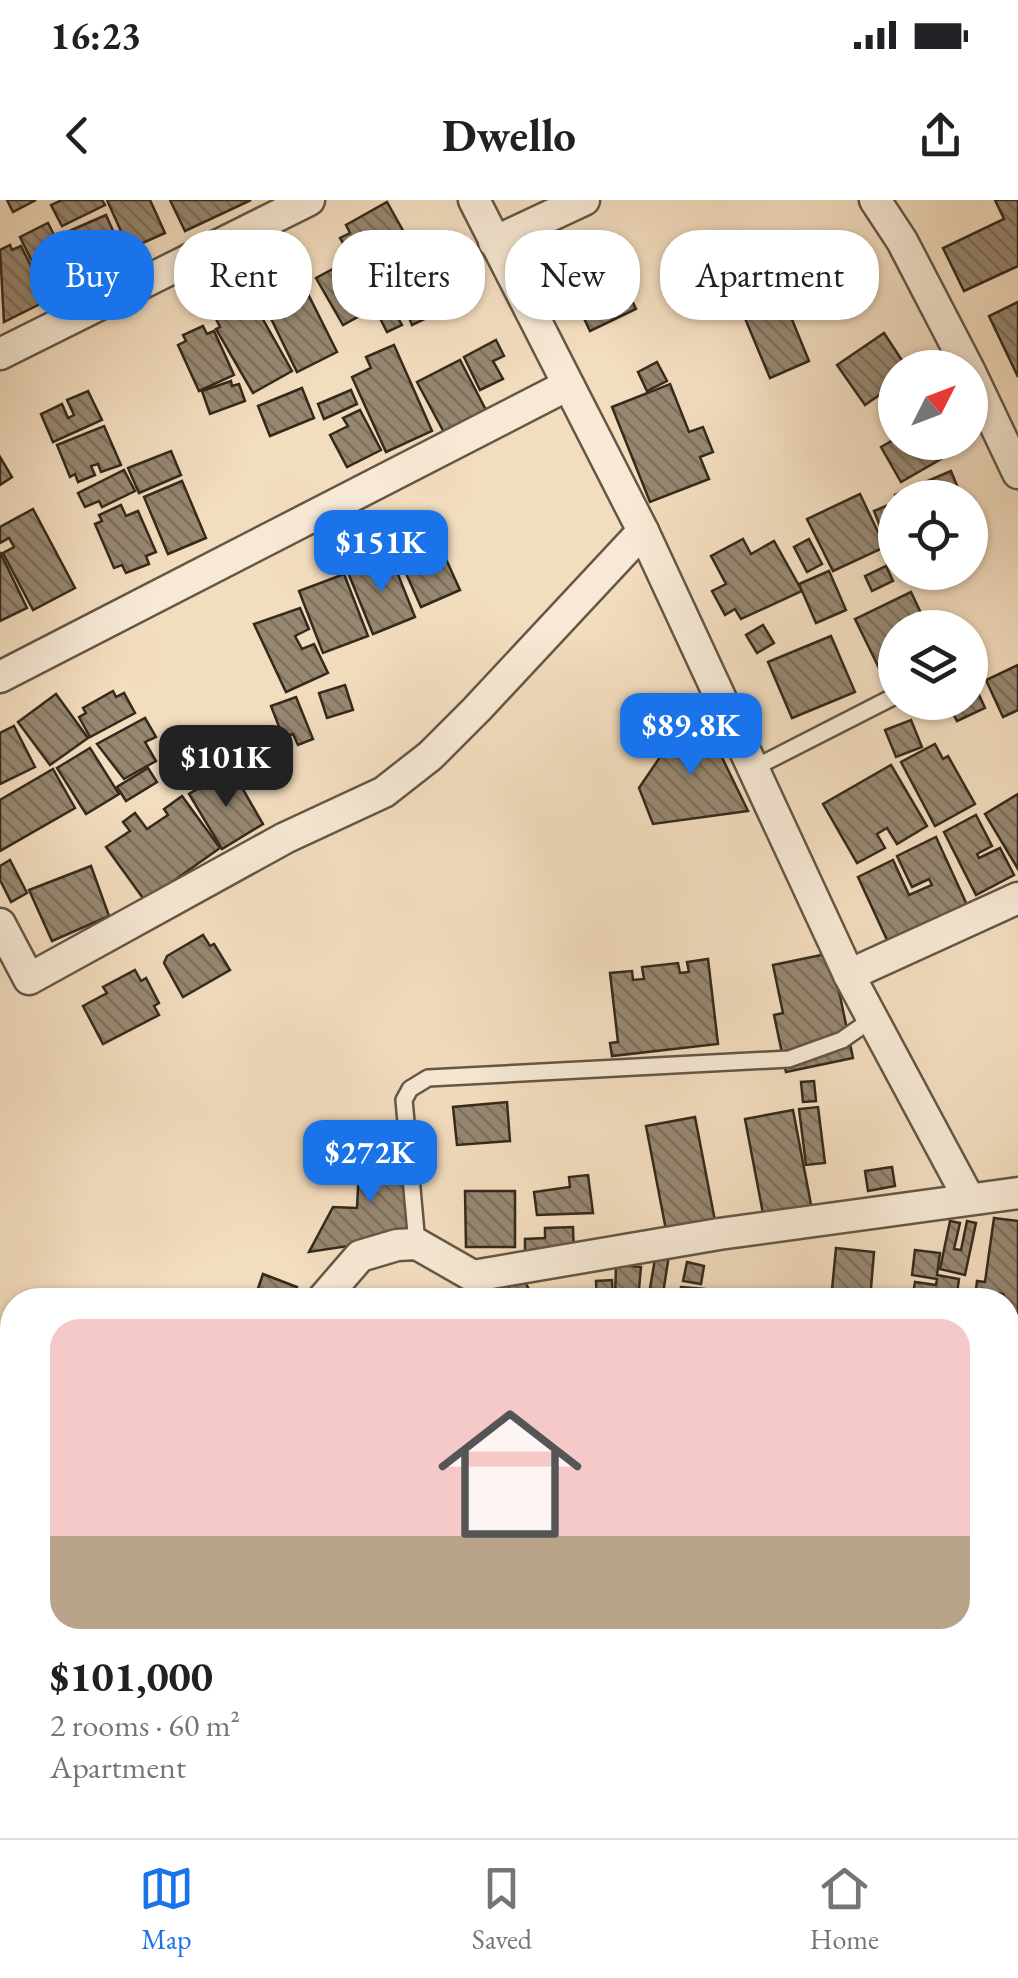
<!DOCTYPE html>
<meta charset="utf-8">
<style>
:root{--surface:#fff;--page:#f2f2f2;--text:#202124;--muted:#757577;--line:#e0e0e0;--accent:#1a73e8}
body{margin:0;font-family:"EB Garamond",serif;background:var(--page);color:var(--text);height:100vh;display:flex;flex-direction:column;font-size:38px;white-space:nowrap}
*{box-sizing:border-box;margin:0}
p{font-size:32px;color:var(--muted)}
.icon{flex:none;width:55px;height:55px;fill:none;stroke:currentColor;stroke-width:2;stroke-linecap:round;stroke-linejoin:round}
.map{position:relative;flex:1;overflow:hidden}
.drawer{position:absolute;left:0px;top:1088px;width:1020px;height:552px;display:flex;flex-direction:column;background:var(--surface);border-radius:40px 40px 0 0;box-shadow:0 2px 8px #0004}
.drawer>*{flex:none}
.banner{position:absolute;left:30px;top:30px;width:960px;height:90px;display:flex;gap:20px}
.needle{width:65px;rotate:48deg}
.fabs{position:absolute;left:878px;top:150px;display:grid;gap:20px}
.fabs a{display:grid;place-items:center;width:110px;height:110px;border-radius:50%;background:var(--surface);box-shadow:0 2px 8px #0004;font-size:50px}
.price{position:absolute;translate:-50% -85px;padding:0 22px;border-radius:20px;background:var(--accent);color:#fff;font-size:32px;line-height:65px;filter:drop-shadow(0 2px 5px #0008)}
.price::after{content:'';position:absolute;left:50%;top:60px;width:30px;height:22px;margin-left:-15px;background:inherit;clip-path:polygon(0 0,100% 0,50% 100%)}
.price.selected{background:#222;color:#fff}
ul{padding:0;list-style:none}
li{display:grid;align-content:center;gap:20px;height:530px;padding:0 50px}
li span{display:grid;place-items:center;height:310px;border-radius:30px;color:#555}
li>.icon{margin-inline-start:auto}
span .icon{width:180px;height:180px;fill:#fffc;stroke-width:1}
li b{font-size:42px}
.pill{padding:0 35px;border-radius:40px;background:var(--surface);box-shadow:0 2px 8px #0004;font-size:35px;line-height:90px}
.pill.selected{background:var(--accent);color:#fff}
.status{display:flex;justify-content:space-between;align-items:center;height:70px;padding:0 50px;background:var(--surface);direction:ltr}
.status svg{height:28px;fill:currentColor}
header{display:flex;justify-content:space-between;align-items:center;height:130px;padding:0 50px;background:var(--surface);font-size:45px;font-weight:700}
.tab-bar{display:flex;justify-content:space-around;align-items:center;height:140px;border-top:2px solid var(--line);background:var(--surface);font-size:28px;color:var(--muted)}
.tab-bar a{display:grid;justify-items:center;gap:5px}
.tab-bar .selected{color:var(--accent)}
.map>svg:first-child{display:block}
.building{fill:url(#building-back-hatch);stroke:#342a1c;stroke-width:2.5}
.lines{fill:none;stroke-linecap:round;stroke-linejoin:round}
.service-casing{stroke:#645745;stroke-width:20}
.minor-casing{stroke:#645745;stroke-width:35}
.service{stroke:#f7e9d5;stroke-width:15}
.minor{stroke:#f7e9d5;stroke-width:30}
</style>
<div class="status"><b>16:23</b><svg viewBox="0 0 49 12"><path d="M0 12V9h3v3zM5 12V6h3v6zM10 12V3h3v9zM15 12V0h3v12zM26 1h20v11H26zM47 4h2v5h-2z"/></svg></div>
<header><svg class="icon" aria-label="back" viewBox="0 0 24 24"><path d="M15 5l-7 7 7 7"/></svg>Dwello<svg class="icon" aria-label="share" viewBox="0 0 24 24"><path d="M12 15V3M7 8l5-5 5 5M5 13v7h14v-7"/></svg></header>
<div class="map">
<svg width="1018" height="1638" viewBox="0 0 1018 1638">
<defs>
<pattern id="building-back-hatch" width="6" height="6" patternUnits="userSpaceOnUse" patternTransform="scale(2.5)"><rect width="6" height="6" fill="#978771"/><path d="M-1 5l2 2M0 0l6 6M5-1l2 2" fill="none" stroke="#7c6f5c"/></pattern>
</defs>
<rect width="100%" height="100%" fill="#f3ddbf"/>
<filter id="stains"><feTurbulence type="fractalNoise" baseFrequency=".002" numOctaves="4"/><feColorMatrix values="0 0 0 0 .2 0 0 0 0 .09 0 0 0 0 .02 0 0 0 .5 -.17"/></filter>
<radialGradient id="worn" r=".72"><stop offset=".6" stop-color="#630" stop-opacity="0"/><stop offset="1" stop-color="#630" stop-opacity=".3"/></radialGradient>
<!-- building -->
<g class="building">
<polygon points="7,0 36,0 13,12"/>
<polygon points="62,0 102,0 105,5 62,26 51,5"/>
<polygon points="107,0 150,0 165,33 129,49"/>
<polygon points="170,0 251,0 185,31"/>
<polygon points="995,0 1018,0 1018,66 964,91 943,48 1004,19"/>
<polygon points="387,2 415,52 365,80 340,38 350,33 346,25"/>
<polygon points="106,15 129,67 91,85 67,32"/>
<polygon points="48,23 55,37 64,33 84,74 75,78 82,93 54,106 20,37"/>
<polygon points="791,35 808,70 779,83 763,47"/>
<polygon points="10,45 12,50 21,46 48,100 4,122 0,50"/>
<polygon points="433,54 458,103 412,125 408,115 399,120 402,125 387,132 364,86 380,78 385,87 392,83 388,75"/>
<polygon points="611,57 636,109 590,131 565,78"/>
<polygon points="346,62 372,109 343,125 316,78"/>
<polygon points="289,82 291,88 302,82 337,152 297,172 263,102 272,98 269,92"/>
<polygon points="784,100 809,161 770,178 744,116"/>
<polygon points="233,102 241,117 257,109 292,171 253,193 216,129 220,127 213,113"/>
<polygon points="1018,102 1018,177 989,116"/>
<polygon points="203,126 207,134 214,131 234,175 199,191 178,145 186,141 183,135"/>
<polygon points="884,133 907,168 895,168 895,184 865,205 837,165"/>
<polygon points="496,140 504,156 493,161 503,179 480,190 464,157"/>
<polygon points="394,145 432,231 386,252 352,177 371,168 366,157"/>
<polygon points="460,160 488,214 446,236 417,182"/>
<polygon points="657,162 667,181 647,191 638,172"/>
<polygon points="231,181 232,186 239,184 245,201 210,214 202,191"/>
<polygon points="670,184 689,232 703,227 713,252 700,257 709,279 650,302 612,207"/>
<polygon points="302,188 314,218 270,236 258,206"/>
<polygon points="351,190 357,204 324,219 318,204"/>
<polygon points="88,191 102,220 53,242 41,214 62,204 68,218 74,215 67,200"/>
<polygon points="360,210 381,250 347,267 330,235 348,226 343,218"/>
<polygon points="104,226 121,265 101,272 98,264 91,266 95,275 78,282 75,274 70,277 57,245"/>
<polygon points="895,239 941,242 948,255 901,282 881,247"/>
<polygon points="171,251 181,275 139,293 128,268"/>
<polygon points="0,257 12,277 0,285"/>
<polygon points="124,270 135,291 102,307 99,301 85,307 78,293"/>
<polygon points="951,271 962,298 896,298 895,295"/>
<polygon points="182,281 206,338 168,354 144,297"/>
<polygon points="860,294 885,347 833,371 807,319"/>
<polygon points="121,305 126,316 138,311 156,352 146,356 149,364 126,373 122,365 114,368 95,324 102,321 99,315"/>
<polygon points="886,306 895,331 884,336 874,311"/>
<polygon points="33,309 75,388 33,410 3,353 14,347 9,338 0,343 0,327"/>
<polygon points="436,337 460,390 421,407 400,360 415,354 412,347"/>
<polygon points="743,339 751,354 774,341 802,391 741,419 735,409 725,415 712,391 726,384 711,356"/>
<polygon points="809,339 822,364 807,372 794,347"/>
<polygon points="0,352 27,408 0,421"/>
<polygon points="386,359 393,362 415,417 373,434 347,370"/>
<polygon points="886,366 893,381 872,391 865,376"/>
<polygon points="829,371 846,410 816,423 799,384"/>
<polygon points="344,374 368,436 323,453 299,391"/>
<polygon points="911,392 928,428 895,428 895,462 880,470 855,419"/>
<polygon points="300,408 309,429 295,436 302,449 314,444 328,473 286,492 254,424"/>
<polygon points="763,425 774,443 757,453 746,435"/>
<polygon points="831,436 855,492 792,518 768,462"/>
<polygon points="1018,465 1018,510 1003,517 986,480"/>
<polygon points="345,485 353,510 327,518 319,493"/>
<polygon points="975,486 985,508 957,521 947,502 970,502 970,488"/>
<polygon points="113,491 116,497 124,493 135,513 90,537 79,517 86,513 83,508"/>
<polygon points="56,494 88,538 50,565 18,522"/>
<polygon points="296,497 313,539 298,545 293,534 283,537 271,506"/>
<polygon points="696,504 748,611 653,624 639,588"/>
<polygon points="145,518 156,537 145,542 156,561 124,579 97,544"/>
<polygon points="911,520 922,547 896,557 885,530"/>
<polygon points="14,526 35,567 0,584 0,533"/>
<polygon points="935,544 943,559 948,556 975,604 935,626 901,562"/>
<polygon points="90,548 119,594 86,614 57,568"/>
<polygon points="891,565 927,626 897,644 887,628 877,634 885,648 857,663 823,604"/>
<polygon points="148,568 157,582 126,601 117,587"/>
<polygon points="53,569 75,608 0,651 0,600"/>
<polygon points="224,573 234,590 241,586 263,624 222,649 189,594"/>
<polygon points="1018,594 1018,669 985,614"/>
<polygon points="182,596 220,648 145,701 106,647 130,631 123,622 135,613 147,629 168,615 164,609"/>
<polygon points="976,615 992,646 977,654 979,658 1000,648 1014,675 976,695 944,632"/>
<polygon points="936,637 967,705 888,742 858,677 893,660 909,695 932,685 929,679 912,687 897,656"/>
<polygon points="10,660 27,693 11,702 0,680 0,666"/>
<polygon points="91,666 109,716 52,741 29,690"/>
<polygon points="203,735 210,746 214,744 230,770 183,797 164,763 167,756"/>
<polygon points="831,753 853,858 786,872 774,815 783,813 773,765"/>
<polygon points="708,759 718,844 612,856 610,843 618,842 610,773 632,771 633,780 644,779 642,767 678,763 680,773 689,772 687,762"/>
<polygon points="135,770 141,781 146,778 159,803 154,806 159,815 103,844 83,806 107,793 103,787"/>
<polygon points="814,881 816,901 803,902 801,882"/>
<polygon points="507,902 510,941 457,945 453,907"/>
<polygon points="818,907 825,963 806,965 799,909"/>
<polygon points="793,910 813,1015 765,1024 745,919"/>
<polygon points="695,917 716,1026 667,1035 646,926"/>
<polygon points="401,945 408,1037 309,1052 333,1007 357,1008 360,951"/>
<polygon points="892,967 895,986 868,991 865,971"/>
<polygon points="588,975 593,1013 537,1015 534,992 570,987 569,977"/>
<polygon points="465,991 515,991 515,1047 466,1047"/>
<polygon points="994,1018 1018,1021 1018,1114 1008,1112 1003,1094 976,1090 977,1081 985,1082"/>
<polygon points="950,1021 960,1023 954,1049 961,1050 967,1021 976,1023 965,1075 940,1069"/>
<polygon points="573,1027 574,1054 525,1055 525,1039 545,1038 545,1028"/>
<polygon points="836,1048 874,1052 870,1100 831,1100"/>
<polygon points="915,1050 940,1053 937,1075 959,1079 956,1100 912,1100 915,1082 936,1085 937,1079 912,1075"/>
<polygon points="656,1053 669,1055 662,1100 648,1100"/>
<polygon points="687,1062 704,1066 701,1084 683,1081"/>
<polygon points="616,1065 641,1067 638,1100 615,1100"/>
<polygon points="520,1071 532,1096 515,1100 504,1078"/>
<polygon points="263,1074 297,1087 292,1100 254,1100"/>
<polygon points="612,1080 613,1100 597,1100 596,1081"/>
<polygon points="481,1083 489,1100 456,1100 454,1096"/>
<polygon points="681,1087 704,1089 703,1100 679,1100"/>
<polygon points="1018,1267 1018,1296 1008,1312 1008,1282"/>
<polygon points="1018,1304 1018,1336 1011,1347 1008,1320"/>
<polygon points="1009,1352 1018,1360 1018,1396 1008,1408"/>
<polygon points="12,1359 12,1427 0,1432 0,1363"/>
<polygon points="1017,1426 1018,1427 1018,1477 1008,1470 1008,1439"/>
<polygon points="238,1628 299,1628 273,1638 243,1638"/>
<polygon points="786,1628 878,1628 880,1638 789,1638"/>
</g>
<g class="lines">
<defs>
<g id="service">
<polyline points="752,569 895,496"/>
<polyline points="417,1044 404,900 410,889 428,878 789,859 842,840 872,819"/>
<polyline points="163,1628 164,1638"/>
<polyline points="995,1628 1018,1636"/>
<polyline points="114,1638 131,1628"/>
</g>
<g id="minor">
<polyline points="474,0 643,331 849,775 968,997"/>
<polyline points="875,0 902,41 968,168"/>
<polyline points="494,42 584,0"/>
<polyline points="0,154 309,0"/>
<polyline points="970,172 1018,273"/>
<polyline points="0,477 568,185"/>
<polyline points="0,724 29,779 285,638 384,592 430,556 477,509 643,331"/>
<polyline points="849,775 1018,698"/>
<polyline points="322,1100 360,1056 397,1045 417,1044 473,1076 719,1034 1018,993"/>
<polyline points="1008,1203 1018,1202"/>
<polyline points="1008,1484 1018,1492"/>
<polyline points="358,1638 382,1628"/>
</g>
</defs>
<!-- service casing -->
<use href="#service" class="service-casing"/>
<!-- minor casing -->
<use href="#minor" class="minor-casing"/>
<!-- service -->
<use href="#service" class="service"/>
<!-- minor -->
<use href="#minor" class="minor"/>
</g>
<rect width="100%" height="100%" filter="url(#stains)"/>
<rect width="100%" height="100%" fill="url(#worn)"/>
</svg>
<div class="fabs">
<a><svg class="needle" viewBox="-14 -14 28 28"><path d="M0-13l5 13h-10z" fill="#e53935"/><path d="M0 13l5-13h-10z" fill="#757577"/></svg></a>
<a><svg class="icon" aria-label="locate" viewBox="0 0 24 24"><circle cx="12" cy="12" r="6"/><path d="M12 2v4M12 18v4M2 12h4M18 12h4"/></svg></a>
<a><svg class="icon" aria-label="layers" viewBox="0 0 24 24"><path d="M12 4l9 5-9 5-9-5zM3 14l9 5 9-5"/></svg></a>
</div>
<b class="price" style="left:381px;top:395px">$151K</b>
<b class="price" style="left:691px;top:578px">$89.8K</b>
<b class="price selected" style="left:226px;top:610px">$101K</b>
<b class="price" style="left:370px;top:1005px">$272K</b>
<div class="banner">
<a class="pill selected">Buy</a>
<a class="pill">Rent</a>
<a class="pill">Filters</a>
<a class="pill">New</a>
<a class="pill">Apartment</a>
</div>
<section class="drawer">
<ul>
<li><span style="background:linear-gradient(#f6c9c9 70%,#b9a48a 0)"><svg class="icon" aria-label="home" viewBox="0 0 24 24"><path d="M3 11l9-7 9 7M6 9v11h12V9"/></svg></span><div><b>$101,000</b><p>2 rooms · 60 m²</p><p>Apartment</p></div></li>
</ul>
</section>
</div>
<nav class="tab-bar">
<a class="selected"><svg class="icon" aria-label="map" viewBox="0 0 24 24"><path d="M3 6l6-2 6 2 6-2v14l-6 2-6-2-6 2zM9 4v14M15 6v14"/></svg>Map</a>
<a><svg class="icon" aria-label="saved" viewBox="0 0 24 24"><path d="M7 4h10v16l-5-4-5 4z"/></svg>Saved</a>
<a><svg class="icon" aria-label="home" viewBox="0 0 24 24"><path d="M3 11l9-7 9 7M6 9v11h12V9"/></svg>Home</a>
</nav>
